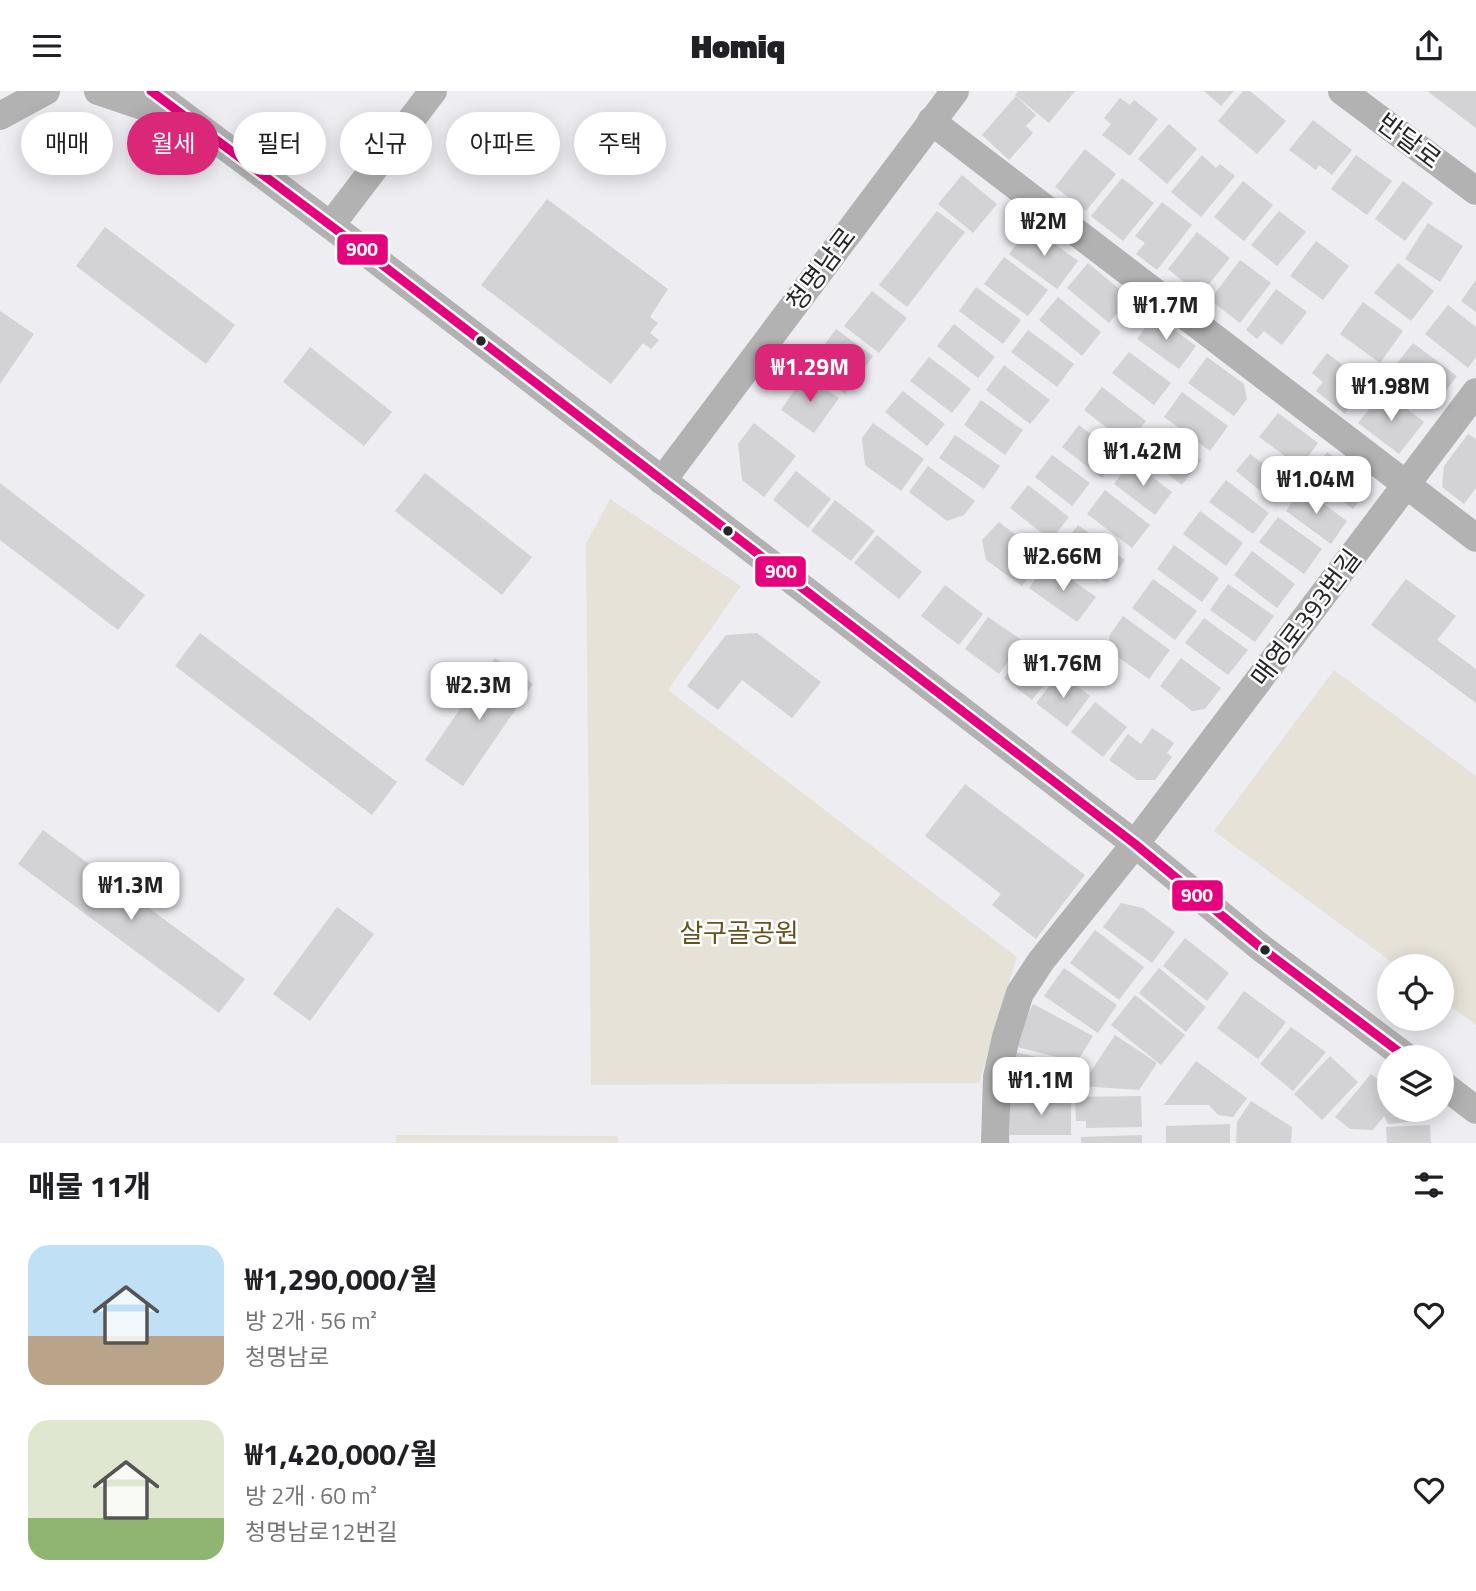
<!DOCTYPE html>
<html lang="ko">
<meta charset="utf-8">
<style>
:root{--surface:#fff;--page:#f6f6f6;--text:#202124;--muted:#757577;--accent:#db2777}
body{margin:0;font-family:"Titillium Web","Noto Sans KR",sans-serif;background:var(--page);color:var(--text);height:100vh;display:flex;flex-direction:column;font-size:26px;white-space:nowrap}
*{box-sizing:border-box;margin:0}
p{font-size:23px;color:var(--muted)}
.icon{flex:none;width:38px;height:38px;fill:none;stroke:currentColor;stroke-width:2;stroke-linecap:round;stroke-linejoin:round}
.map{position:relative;height:1052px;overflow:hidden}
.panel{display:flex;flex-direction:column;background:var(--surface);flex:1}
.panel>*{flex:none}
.hud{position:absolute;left:21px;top:21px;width:700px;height:63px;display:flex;gap:14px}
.buttons{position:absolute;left:1377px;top:863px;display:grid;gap:14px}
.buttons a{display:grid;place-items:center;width:77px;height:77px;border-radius:50%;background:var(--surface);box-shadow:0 4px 18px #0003;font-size:35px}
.price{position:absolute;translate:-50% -60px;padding:0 16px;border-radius:14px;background:#fff;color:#222;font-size:23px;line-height:46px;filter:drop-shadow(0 2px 4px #0008)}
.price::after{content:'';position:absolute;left:50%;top:42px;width:21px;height:16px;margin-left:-10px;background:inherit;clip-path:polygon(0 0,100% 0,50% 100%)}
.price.current{background:var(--accent);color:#fff}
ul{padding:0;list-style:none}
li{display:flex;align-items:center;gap:21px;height:175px;padding:0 28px}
li span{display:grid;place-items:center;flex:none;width:196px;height:140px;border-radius:21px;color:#555}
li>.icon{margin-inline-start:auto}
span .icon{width:84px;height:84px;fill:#fffc;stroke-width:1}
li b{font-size:30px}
h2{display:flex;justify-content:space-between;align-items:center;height:84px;padding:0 28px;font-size:30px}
.chip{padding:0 24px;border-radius:32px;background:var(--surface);box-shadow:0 4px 18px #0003;font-size:24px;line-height:63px}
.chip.current{background:var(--accent);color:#fff}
header{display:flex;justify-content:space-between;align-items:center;height:91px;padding:0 28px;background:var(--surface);font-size:32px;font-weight:800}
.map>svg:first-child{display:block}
.green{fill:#e7e2d8}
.building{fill:#d3d3d6}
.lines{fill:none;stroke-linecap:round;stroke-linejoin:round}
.minor{stroke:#b2b2b3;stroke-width:28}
.bus-1-casing{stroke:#fff;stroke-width:14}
.bus-1{stroke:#e5007d;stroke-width:9}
.bus-dot{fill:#262629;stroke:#fff;stroke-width:2.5}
.labels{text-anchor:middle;stroke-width:5;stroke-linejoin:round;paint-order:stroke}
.street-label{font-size:26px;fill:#262629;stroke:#fff}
.park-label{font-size:26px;fill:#65521e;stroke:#fff}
.line-badge{stroke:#fff;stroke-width:2.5}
.badge-label{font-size:19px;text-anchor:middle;font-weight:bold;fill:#fff}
</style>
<header><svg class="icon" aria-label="menu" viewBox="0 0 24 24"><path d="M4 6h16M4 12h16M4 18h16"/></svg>Homiq<svg class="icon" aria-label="share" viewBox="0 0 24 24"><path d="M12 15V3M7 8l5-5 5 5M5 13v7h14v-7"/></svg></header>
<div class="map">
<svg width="1476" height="1052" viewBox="0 0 1476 1052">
<rect width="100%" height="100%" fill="#ededf2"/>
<!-- green -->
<g class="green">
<polygon points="610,408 741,495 668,599 1017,866 979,992 591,994 586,453"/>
<polygon points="1334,579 1476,685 1476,934 1442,909 1442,875 1397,875 1214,740"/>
<polygon points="396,1044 618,1045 618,1052 396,1052"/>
</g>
<!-- building -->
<g class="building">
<polygon points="1018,0 1075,0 1049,32 1015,4"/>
<polygon points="1204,0 1234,0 1221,15"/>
<polygon points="1243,0 1250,0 1286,30 1257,63 1218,30"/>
<polygon points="1427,0 1476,0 1476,37"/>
<polygon points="1016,5 1036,24 1026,35 1033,42 1009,69 982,44"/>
<polygon points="1120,7 1130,14 1134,9 1158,28 1130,65 1102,44 1111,33 1104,27"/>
<polygon points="1313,29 1352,59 1332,84 1319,74 1316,79 1289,59"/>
<polygon points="1169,33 1197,58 1167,93 1138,68"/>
<polygon points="1085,58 1116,83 1086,120 1055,96"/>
<polygon points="1202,64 1216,77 1220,73 1235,85 1201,126 1171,101"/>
<polygon points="1356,64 1392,90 1367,124 1331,98"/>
<polygon points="962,84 997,113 973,142 938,113"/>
<polygon points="1122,87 1154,112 1123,150 1091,125"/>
<polygon points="1243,90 1273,114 1244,150 1214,126"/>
<polygon points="1403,90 1433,112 1405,150 1375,128"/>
<polygon points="547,108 668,198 650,226 658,232 650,242 659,249 651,258 643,252 611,293 481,194"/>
<polygon points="1162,111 1192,134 1157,179 1136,163 1145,152 1135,145"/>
<polygon points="937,120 965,141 907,216 879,194"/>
<polygon points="1279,120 1306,141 1277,175 1251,154"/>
<polygon points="1428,132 1463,155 1440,191 1405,168"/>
<polygon points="105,136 235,234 206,273 76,175"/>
<polygon points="1026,141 1040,142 1078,170 1057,198 1009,163"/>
<polygon points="1197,141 1230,167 1200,204 1168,178"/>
<polygon points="1316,150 1349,175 1323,209 1290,185"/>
<polygon points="1004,166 1048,199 1028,225 984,193"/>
<polygon points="1240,169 1271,192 1240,232 1210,209"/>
<polygon points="1088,172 1130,207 1109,232 1067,197"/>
<polygon points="1398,172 1434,200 1411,230 1374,202"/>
<polygon points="1476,189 1476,221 1461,210"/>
<polygon points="976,196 1021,229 1003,253 959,220"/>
<polygon points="1276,198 1307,221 1282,254 1264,240 1257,248 1246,239"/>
<polygon points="872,200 907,227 879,262 844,235"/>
<polygon points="1058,206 1101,241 1082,265 1039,229"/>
<polygon points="1363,211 1403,240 1380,272 1340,243"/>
<polygon points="1448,214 1476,236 1476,266 1468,277 1425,243"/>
<polygon points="0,220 34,243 0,293"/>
<polygon points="1154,224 1196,255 1179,278 1137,248"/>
<polygon points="954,233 995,266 978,287 937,255"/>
<polygon points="836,238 873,265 845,303 808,276"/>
<polygon points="1028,239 1074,273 1057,296 1011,261"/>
<polygon points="1413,252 1457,285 1432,318 1388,284"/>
<polygon points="310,256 392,321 364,355 283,291"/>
<polygon points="1129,261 1171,292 1154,314 1112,282"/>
<polygon points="1327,262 1368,293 1345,323 1316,300 1323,291 1312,282"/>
<polygon points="929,266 971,298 952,322 910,290"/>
<polygon points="1207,266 1244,293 1247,308 1234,325 1188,292"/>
<polygon points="1004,274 1050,309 1030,333 986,299"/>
<polygon points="805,284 839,307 814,342 781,319"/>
<polygon points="1102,296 1146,330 1128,353 1084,319"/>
<polygon points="903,300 945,333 927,355 885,321"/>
<polygon points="1384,300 1424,331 1399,363 1358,332"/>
<polygon points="1182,301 1228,335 1210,360 1164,326"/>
<polygon points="981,309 1023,339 1005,364 964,334"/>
<polygon points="1278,322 1318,352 1300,376 1259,346"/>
<polygon points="754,332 796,365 764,406 742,389 738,353"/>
<polygon points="873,332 924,368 901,400 865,374 862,347"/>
<polygon points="1079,334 1119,365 1102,387 1062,356"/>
<polygon points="1158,337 1201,369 1182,394 1139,362"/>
<polygon points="1468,343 1476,348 1476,397 1464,413 1442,396 1444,375"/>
<polygon points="955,344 1000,375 984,398 939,367"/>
<polygon points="1327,361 1371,394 1353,418 1309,386"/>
<polygon points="1250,363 1265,374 1270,369 1294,388 1275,412 1236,380"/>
<polygon points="1052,364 1090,392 1072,415 1035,386"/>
<polygon points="1131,370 1172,401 1155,424 1114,393"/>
<polygon points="928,375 975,410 964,424 947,430 909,401"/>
<polygon points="796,380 831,408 808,437 773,409"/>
<polygon points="425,382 532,466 502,504 395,420"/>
<polygon points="1226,389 1269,422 1253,443 1209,411"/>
<polygon points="0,392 145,504 118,539 0,449"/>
<polygon points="1028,394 1069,426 1051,449 1010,417"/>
<polygon points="1302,397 1347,430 1331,453 1286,420"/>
<polygon points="1105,399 1150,434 1132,457 1087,423"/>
<polygon points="835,409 875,440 851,470 811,440"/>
<polygon points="1200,420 1243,452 1226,475 1183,443"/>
<polygon points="1278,426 1322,458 1304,483 1259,451"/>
<polygon points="999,431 1043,465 1022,495 986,469 982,449"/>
<polygon points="1078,434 1125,469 1107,492 1060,457"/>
<polygon points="877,444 922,481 899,508 854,472"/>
<polygon points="1174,454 1219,487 1202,511 1157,478"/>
<polygon points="1252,460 1295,493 1277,517 1234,484"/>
<polygon points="1048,472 1096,506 1077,531 1029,497"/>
<polygon points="1153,488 1197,520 1175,549 1132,517"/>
<polygon points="1406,488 1456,525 1437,549 1476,578 1476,612 1371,534"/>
<polygon points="1228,493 1274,525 1255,551 1210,519"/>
<polygon points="945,494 983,523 959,554 921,525"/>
<polygon points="1123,525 1170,559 1149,588 1111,561 1109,545"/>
<polygon points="988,526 1023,550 999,583 965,558"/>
<polygon points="1204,527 1248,559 1228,584 1185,552"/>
<polygon points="200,542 397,691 372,724 175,575"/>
<polygon points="757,542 821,591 792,627 742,589 718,619 687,595 726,544"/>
<polygon points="1027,558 1055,580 1032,609 1004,587"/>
<polygon points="495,567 533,593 463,695 425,669"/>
<polygon points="1181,567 1221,597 1205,618 1192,620 1160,595"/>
<polygon points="1060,582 1090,605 1067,636 1036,612"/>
<polygon points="1095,611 1127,636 1103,666 1071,641"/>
<polygon points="1152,637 1174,652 1167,662 1172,666 1155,689 1137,689 1109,669 1128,643 1141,653"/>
<polygon points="965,693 1085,784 1036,848 992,814 1001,803 925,745"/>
<polygon points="43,739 245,888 219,922 18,773"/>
<polygon points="1121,812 1143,817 1175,841 1152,872 1103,836"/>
<polygon points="337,816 374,843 310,930 273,903"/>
<polygon points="1095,839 1144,876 1119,909 1070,872"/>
<polygon points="1185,847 1229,882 1207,910 1163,875"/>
<polygon points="1064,877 1117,914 1098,942 1044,905"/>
<polygon points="1159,877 1206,916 1186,941 1139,902"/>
<polygon points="1244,900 1286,931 1258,968 1217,937"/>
<polygon points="1135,904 1185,944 1161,974 1111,934"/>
<polygon points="1033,913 1093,945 1077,971 1013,955"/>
<polygon points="1291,936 1326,961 1293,1000 1260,973"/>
<polygon points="1115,944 1157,972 1139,999 1081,995"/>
<polygon points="1011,960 1075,975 1070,1000 1008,999"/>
<polygon points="1330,965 1358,991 1322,1029 1294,1003"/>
<polygon points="1196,970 1247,1007 1233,1026 1218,1024 1209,1014 1164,1014"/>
<polygon points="1371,983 1390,998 1390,1018 1414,1018 1419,1023 1408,1031 1388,1033 1384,1025 1373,1039 1350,1038 1335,1026"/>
<polygon points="1141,1005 1142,1036 1086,1037 1086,1030 1076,1030 1075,1006"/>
<polygon points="1071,1007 1071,1044 1010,1044 1010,1008"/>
<polygon points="1251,1010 1292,1036 1291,1052 1236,1052 1237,1031"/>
<polygon points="1230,1033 1230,1052 1166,1052 1166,1035"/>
<polygon points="1430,1034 1431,1052 1387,1052 1386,1036"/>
<polygon points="1142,1044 1142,1052 1081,1052 1081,1046"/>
</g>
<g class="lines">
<!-- minor -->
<g class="minor">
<polyline points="98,0 172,25"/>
<polyline points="151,0 350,149 1135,753 1260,856 1406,966"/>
<polyline points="1342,0 1476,100"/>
<polyline points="0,25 46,0"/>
<polyline points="931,30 1476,447"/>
<polyline points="331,134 433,0"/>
<polyline points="662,390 955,0"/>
<polyline points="1442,993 1476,1019"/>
<polyline points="995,1052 997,986 1006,946 1020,902 1041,870 1135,753 1476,301"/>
</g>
<defs>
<polyline id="bus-1" points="151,0 350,149 1135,753 1260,856 1406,966"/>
</defs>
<!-- bus-1 casing -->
<use href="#bus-1" class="bus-1-casing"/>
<!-- bus-1 -->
<use href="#bus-1" class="bus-1"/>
</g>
<!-- markers -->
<g class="bus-dot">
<circle cx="481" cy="250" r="6"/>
<circle cx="728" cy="440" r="6"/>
<circle cx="1265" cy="859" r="6"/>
</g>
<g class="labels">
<!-- street labels -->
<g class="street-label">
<text transform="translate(1409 50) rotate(37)" y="9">반달로</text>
<text transform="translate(821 178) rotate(-53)" y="9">청명남로</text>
<text transform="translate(1306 527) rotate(-53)" y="9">매영로393번길</text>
</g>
<!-- park labels -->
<g class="park-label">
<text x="739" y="851">살구골공원</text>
</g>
</g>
<g class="line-badge">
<rect x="336" y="142" width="53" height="33" rx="7" fill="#e5007d"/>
<rect x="754" y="464" width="53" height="33" rx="7" fill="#e5007d"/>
<rect x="1171" y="788" width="53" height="33" rx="7" fill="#e5007d"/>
</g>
<g class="badge-label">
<text x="362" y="165">900</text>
<text x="781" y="487">900</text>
<text x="1197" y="811">900</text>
</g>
</svg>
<div class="buttons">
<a><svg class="icon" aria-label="locate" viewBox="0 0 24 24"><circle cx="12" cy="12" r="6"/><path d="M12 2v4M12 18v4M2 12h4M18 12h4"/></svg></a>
<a><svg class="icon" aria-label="layers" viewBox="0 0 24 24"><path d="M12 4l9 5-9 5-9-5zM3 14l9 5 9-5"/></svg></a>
</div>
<b class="price" style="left:1044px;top:167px">₩2M</b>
<b class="price" style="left:1166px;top:251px">₩1.7M</b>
<b class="price current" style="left:810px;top:313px">₩1.29M</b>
<b class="price" style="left:1391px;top:332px">₩1.98M</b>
<b class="price" style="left:1143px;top:397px">₩1.42M</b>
<b class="price" style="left:1316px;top:425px">₩1.04M</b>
<b class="price" style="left:1063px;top:502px">₩2.66M</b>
<b class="price" style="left:1063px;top:609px">₩1.76M</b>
<b class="price" style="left:479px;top:631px">₩2.3M</b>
<b class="price" style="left:131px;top:831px">₩1.3M</b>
<b class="price" style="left:1041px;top:1026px">₩1.1M</b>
<div class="hud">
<a class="chip">매매</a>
<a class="chip current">월세</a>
<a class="chip">필터</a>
<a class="chip">신규</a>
<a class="chip">아파트</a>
<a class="chip">주택</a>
</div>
</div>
<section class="panel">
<h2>매물 11개<svg class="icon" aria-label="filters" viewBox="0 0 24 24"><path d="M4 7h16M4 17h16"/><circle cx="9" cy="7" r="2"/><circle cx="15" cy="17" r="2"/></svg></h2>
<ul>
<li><span style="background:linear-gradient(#bfe0f5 65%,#b9a48a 0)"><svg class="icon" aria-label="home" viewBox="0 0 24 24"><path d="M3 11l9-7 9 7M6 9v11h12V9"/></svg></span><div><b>₩1,290,000/월</b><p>방 2개 · 56 m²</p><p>청명남로</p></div><svg class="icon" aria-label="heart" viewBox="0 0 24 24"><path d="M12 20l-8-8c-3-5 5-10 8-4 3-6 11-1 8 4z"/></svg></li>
<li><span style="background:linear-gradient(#dfe7d0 70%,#8fb573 0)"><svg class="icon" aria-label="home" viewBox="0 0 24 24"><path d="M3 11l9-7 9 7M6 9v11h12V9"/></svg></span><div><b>₩1,420,000/월</b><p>방 2개 · 60 m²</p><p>청명남로12번길</p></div><svg class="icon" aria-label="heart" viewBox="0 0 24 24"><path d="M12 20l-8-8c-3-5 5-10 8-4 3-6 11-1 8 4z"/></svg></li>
</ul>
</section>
